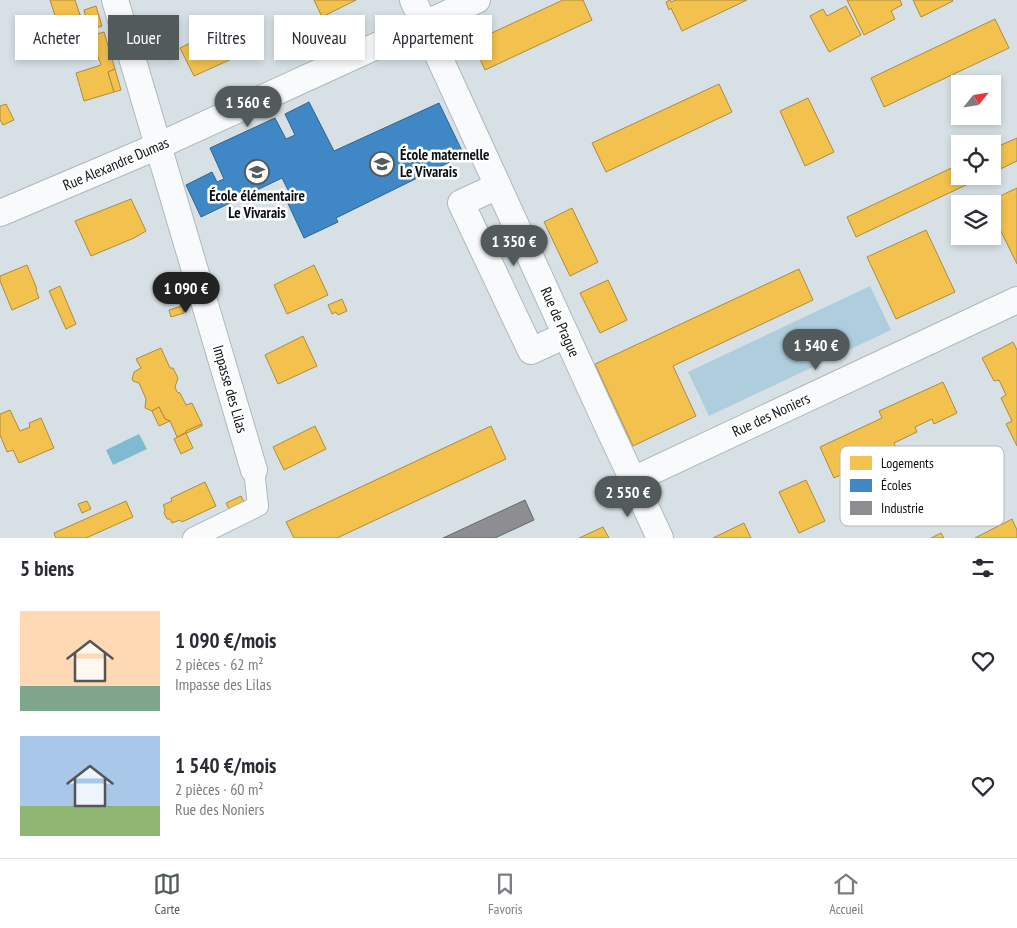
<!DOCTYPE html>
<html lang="fr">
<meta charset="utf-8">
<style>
:root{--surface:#fff;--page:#f2f2f3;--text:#2b2b33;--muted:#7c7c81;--line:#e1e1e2;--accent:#525a5c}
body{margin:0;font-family:"PT Sans Narrow",sans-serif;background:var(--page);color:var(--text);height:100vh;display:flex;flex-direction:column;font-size:19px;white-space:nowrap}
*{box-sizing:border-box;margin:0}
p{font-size:16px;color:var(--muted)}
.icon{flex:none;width:28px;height:28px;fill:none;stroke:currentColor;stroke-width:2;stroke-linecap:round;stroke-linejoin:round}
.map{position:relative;height:538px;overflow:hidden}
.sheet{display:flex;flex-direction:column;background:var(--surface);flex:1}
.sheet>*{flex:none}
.guide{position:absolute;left:15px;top:15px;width:500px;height:45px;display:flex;gap:10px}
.needle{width:32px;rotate:60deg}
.tools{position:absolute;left:951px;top:75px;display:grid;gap:10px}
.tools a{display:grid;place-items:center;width:50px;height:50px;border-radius:0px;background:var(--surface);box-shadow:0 2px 8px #0003;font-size:25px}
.price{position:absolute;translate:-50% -42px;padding:0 11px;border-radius:18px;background:var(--accent);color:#fff;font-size:16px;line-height:32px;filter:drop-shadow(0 1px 2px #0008)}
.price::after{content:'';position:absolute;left:50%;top:30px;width:15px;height:11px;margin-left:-8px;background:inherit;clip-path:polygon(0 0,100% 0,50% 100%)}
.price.current{background:#222;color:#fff}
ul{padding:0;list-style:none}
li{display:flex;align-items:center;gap:15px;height:125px;padding:0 20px}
li span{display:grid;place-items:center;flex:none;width:140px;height:100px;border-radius:0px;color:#555}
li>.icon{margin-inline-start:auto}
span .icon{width:60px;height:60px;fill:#fffc;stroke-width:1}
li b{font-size:21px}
h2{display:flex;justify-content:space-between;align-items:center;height:60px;padding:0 20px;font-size:21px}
.tag{padding:0 18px;border-radius:0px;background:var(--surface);box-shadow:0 2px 8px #0003;font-size:18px;line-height:45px}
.tag.current{background:var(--accent);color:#fff}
.menu{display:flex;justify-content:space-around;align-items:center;height:70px;border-top:1px solid var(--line);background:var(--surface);font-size:14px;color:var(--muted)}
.menu a{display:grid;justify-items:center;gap:2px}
.menu .current{color:var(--accent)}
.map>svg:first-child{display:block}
.green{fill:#aecedd}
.water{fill:#80b9d2}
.homes{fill:#f2c14e;stroke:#ad8c3c}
.schools{fill:#3f88c5;stroke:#2f6490}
.industry{fill:#8d8d92;stroke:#66686c}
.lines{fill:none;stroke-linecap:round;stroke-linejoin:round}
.pedestrian-casing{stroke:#b0b8bb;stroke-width:22}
.minor-casing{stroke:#b0b8bb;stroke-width:28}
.pedestrian{stroke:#f9fafb;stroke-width:20}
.minor{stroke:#f9fafb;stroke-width:26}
.labels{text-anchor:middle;stroke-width:5;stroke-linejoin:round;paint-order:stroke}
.poi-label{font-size:15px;font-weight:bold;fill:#0b1113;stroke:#fff;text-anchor:start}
.street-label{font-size:15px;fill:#0b1113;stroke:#fff}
.key{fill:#fff;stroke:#b6b8b8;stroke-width:1}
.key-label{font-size:14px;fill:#0b1113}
</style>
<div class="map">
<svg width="1017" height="538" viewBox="0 0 1017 538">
<rect width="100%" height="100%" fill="#d7e1e5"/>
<!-- green -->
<polygon class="green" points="870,286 891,330 709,416 688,372"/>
<!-- water -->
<polygon class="water" points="139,434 147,449 113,465 106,450"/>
<!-- homes -->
<g class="homes">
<polygon points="50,0 75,0 80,15 57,22"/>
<polygon points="314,0 356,0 322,17"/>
<polygon points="563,0 583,0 592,20 485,70 472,42"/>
<polygon points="670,0 671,2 676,0 747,0 682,31 671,8 669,10 666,2"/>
<polygon points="847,0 900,0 902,5 891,11 895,19 864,35"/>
<polygon points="913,0 952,0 953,1 921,17"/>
<polygon points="96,6 102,26 90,30 84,10"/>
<polygon points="846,6 861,35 829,52 810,16 823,9 827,16"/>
<polygon points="241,19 256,48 194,76 180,48"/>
<polygon points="995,19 1009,48 884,107 871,78"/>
<polygon points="104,32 115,69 108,72 114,92 84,101 76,73 101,65 96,52 87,55 83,38"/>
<polygon points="115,69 121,90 114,92 108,72"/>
<polygon points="719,84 732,112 606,172 592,143"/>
<polygon points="808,98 834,152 805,166 780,111"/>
<polygon points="6,104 14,120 3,125 0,120 0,106"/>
<polygon points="1017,138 1017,161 992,173 992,149"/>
<polygon points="960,164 960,176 985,176 856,237 847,217"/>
<polygon points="1017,188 1017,264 992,213 992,204 988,204 987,202"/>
<polygon points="131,199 146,231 134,238 91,256 75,221"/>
<polygon points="572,208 598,262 570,276 544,222"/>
<polygon points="926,230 955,292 896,319 867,257"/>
<polygon points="27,265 37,289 36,290 39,298 12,310 0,281 0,276"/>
<polygon points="314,265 328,295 287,314 274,285"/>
<polygon points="799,269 813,300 673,366 696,416 633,446 595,364"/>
<polygon points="608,280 627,320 600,333 580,293"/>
<polygon points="60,286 76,324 66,329 49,291"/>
<polygon points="342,299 347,311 338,315 336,312 332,314 328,305"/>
<polygon points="182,306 184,313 171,317 169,310"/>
<polygon points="303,336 317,366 278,384 265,355"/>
<polygon points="1013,342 1017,350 1017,446 1006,424 1012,421 1001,398 1006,395 999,380 994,381 982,358"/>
<polygon points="161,348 170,368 173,368 178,378 175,387 177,392 180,393 186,405 192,403 202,424 177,437 170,421 165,419 159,407 152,411 145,408 146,399 139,383 133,381 132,379 134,372 141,368 136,359"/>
<polygon points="943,382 957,413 934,424 932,419 915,427 917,432 894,443 897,449 874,460 872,455 855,463 858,467 834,478 820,447 882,418 879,411"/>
<polygon points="159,407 165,419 170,421 159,426 152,411"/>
<polygon points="10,410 20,431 30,427 29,423 41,418 54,448 19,463 13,450 7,452 0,435 0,414"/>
<polygon points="202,424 202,426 187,433 186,431"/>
<polygon points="315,426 326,449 284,470 273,447"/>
<polygon points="491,426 506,459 337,538 294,538 286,522"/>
<polygon points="186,433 193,448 181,454 174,439"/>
<polygon points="806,480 825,521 799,533 779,492"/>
<polygon points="205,482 216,506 182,522 180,520 172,523 170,519 167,519 164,513 165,509 163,505 172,501 171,498"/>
<polygon points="241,496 246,506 231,513 226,503"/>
<polygon points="87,501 91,509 82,513 78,504"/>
<polygon points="126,501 133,517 86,538 56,538 54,533"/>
<polygon points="1012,519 1017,530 1017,538 975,538"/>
<polygon points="744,523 751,538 713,538"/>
<polygon points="603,527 609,538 579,538"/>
<polygon points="941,533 944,538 931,538"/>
</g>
<!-- schools -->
<polygon class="schools" points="309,102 334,151 439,103 464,155 336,218 338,222 304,238 284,195 289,192 282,178 201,217 186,185 212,172 217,182 224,179 210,148 275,118 286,139 295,135 285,114"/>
<!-- industry -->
<polygon class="industry" points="525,500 534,520 495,538 443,538"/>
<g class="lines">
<defs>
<polyline id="pedestrian" points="193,538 258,506 254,470"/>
<g id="minor">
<polyline points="115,0 254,470"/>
<polyline points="413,0 609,429 660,538"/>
<polyline points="498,186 461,203 531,351 566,335"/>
<polyline points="0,213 158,146 477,0"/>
<polyline points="633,480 1017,300"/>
</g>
</defs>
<!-- pedestrian casing -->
<use href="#pedestrian" class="pedestrian-casing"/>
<!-- minor casing -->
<use href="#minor" class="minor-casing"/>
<!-- pedestrian -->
<use href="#pedestrian" class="pedestrian"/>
<!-- minor -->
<use href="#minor" class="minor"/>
</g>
<!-- icons -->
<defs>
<symbol id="school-ring" viewBox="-11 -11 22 22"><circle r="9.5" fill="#fff" stroke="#525a5c" stroke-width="1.5"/><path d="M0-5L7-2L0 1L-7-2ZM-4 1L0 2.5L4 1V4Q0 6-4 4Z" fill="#525a5c"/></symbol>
</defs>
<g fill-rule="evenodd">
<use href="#school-ring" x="368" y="150" width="28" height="28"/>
<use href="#school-ring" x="243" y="158" width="28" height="28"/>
</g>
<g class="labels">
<!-- poi labels -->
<g class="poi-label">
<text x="400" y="160">École maternelle<tspan x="400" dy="17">Le Vivarais</tspan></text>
<text x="257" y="201" text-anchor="middle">École élémentaire<tspan x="257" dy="17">Le Vivarais</tspan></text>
</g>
<!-- street labels -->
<g class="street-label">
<text transform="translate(116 164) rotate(-23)" y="5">Rue Alexandre Dumas</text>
<text transform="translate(560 322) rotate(66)" y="5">Rue de Prague</text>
<text transform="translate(230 389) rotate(74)" y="5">Impasse des Lilas</text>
<text transform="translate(771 415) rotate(-25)" y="5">Rue des Noniers</text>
</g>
</g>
<!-- legend -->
<rect x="840" y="446" width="164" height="80" rx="8" class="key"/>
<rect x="850" y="456" width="22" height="14" fill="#f2c14e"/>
<rect x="850" y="479" width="22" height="13" fill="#3f88c5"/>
<rect x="850" y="501" width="22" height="14" fill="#8d8d92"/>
<g class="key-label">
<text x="881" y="468">Logements</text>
<text x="881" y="490">Écoles</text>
<text x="881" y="513">Industrie</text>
</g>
</svg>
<div class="tools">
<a><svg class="needle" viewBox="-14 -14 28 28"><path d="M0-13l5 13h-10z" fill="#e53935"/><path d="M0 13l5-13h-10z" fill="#7c7c81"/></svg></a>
<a><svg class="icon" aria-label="locate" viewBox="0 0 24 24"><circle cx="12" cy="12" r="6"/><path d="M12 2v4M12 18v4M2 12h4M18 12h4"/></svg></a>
<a><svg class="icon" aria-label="layers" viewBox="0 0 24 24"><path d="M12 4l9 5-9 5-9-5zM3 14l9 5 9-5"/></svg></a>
</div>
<b class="price" style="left:248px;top:128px">1 560 €</b>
<b class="price" style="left:514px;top:267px">1 350 €</b>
<b class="price current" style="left:186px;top:314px">1 090 €</b>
<b class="price" style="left:816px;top:371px">1 540 €</b>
<b class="price" style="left:628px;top:518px">2 550 €</b>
<div class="guide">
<a class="tag">Acheter</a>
<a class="tag current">Louer</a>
<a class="tag">Filtres</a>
<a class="tag">Nouveau</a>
<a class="tag">Appartement</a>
</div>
</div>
<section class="sheet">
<h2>5 biens<svg class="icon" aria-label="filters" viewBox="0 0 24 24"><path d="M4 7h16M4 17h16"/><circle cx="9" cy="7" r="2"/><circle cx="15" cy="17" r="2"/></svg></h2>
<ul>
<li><span style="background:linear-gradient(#ffd9b3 75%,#7fa58c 0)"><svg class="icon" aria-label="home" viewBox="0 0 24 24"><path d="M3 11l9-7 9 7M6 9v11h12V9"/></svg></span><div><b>1 090 €/mois</b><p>2 pièces · 62 m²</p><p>Impasse des Lilas</p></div><svg class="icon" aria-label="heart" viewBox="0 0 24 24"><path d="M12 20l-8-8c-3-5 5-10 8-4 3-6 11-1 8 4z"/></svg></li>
<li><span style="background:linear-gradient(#a9c7e8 70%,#8fb573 0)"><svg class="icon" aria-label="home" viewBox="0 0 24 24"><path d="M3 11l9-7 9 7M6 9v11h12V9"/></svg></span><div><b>1 540 €/mois</b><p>2 pièces · 60 m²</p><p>Rue des Noniers</p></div><svg class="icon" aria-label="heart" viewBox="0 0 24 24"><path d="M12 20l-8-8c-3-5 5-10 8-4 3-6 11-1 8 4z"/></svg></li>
</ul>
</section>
<nav class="menu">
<a class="current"><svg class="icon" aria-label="map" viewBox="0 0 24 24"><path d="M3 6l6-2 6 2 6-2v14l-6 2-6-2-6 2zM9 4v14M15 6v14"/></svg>Carte</a>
<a><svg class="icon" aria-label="saved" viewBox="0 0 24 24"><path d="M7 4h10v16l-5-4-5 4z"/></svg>Favoris</a>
<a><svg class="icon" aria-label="home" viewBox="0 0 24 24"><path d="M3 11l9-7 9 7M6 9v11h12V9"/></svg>Accueil</a>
</nav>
